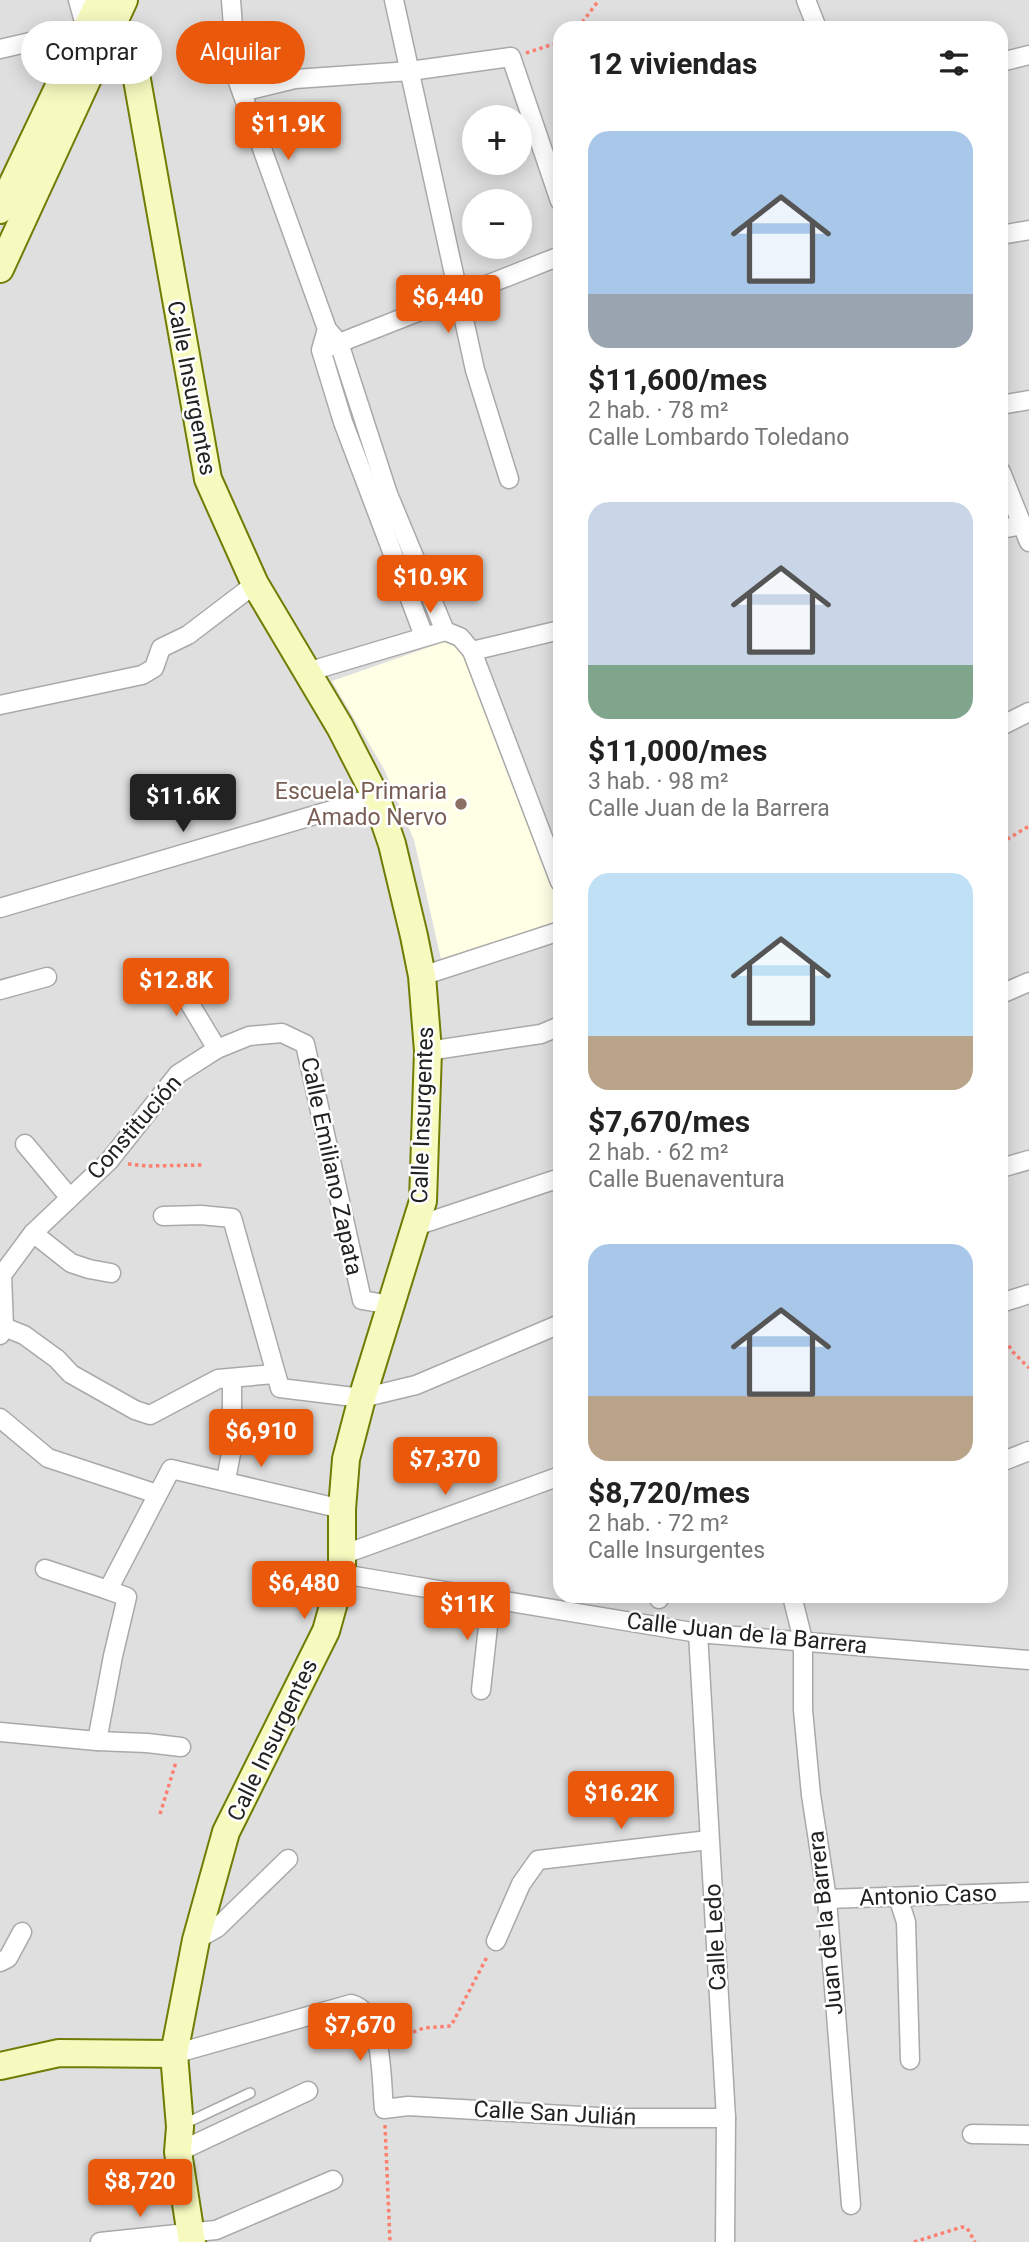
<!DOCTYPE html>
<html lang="es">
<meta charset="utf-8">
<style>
:root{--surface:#fff;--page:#f2f2f2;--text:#222;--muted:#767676;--accent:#ea580c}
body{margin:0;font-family:Roboto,sans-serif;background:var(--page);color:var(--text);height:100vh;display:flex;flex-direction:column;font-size:26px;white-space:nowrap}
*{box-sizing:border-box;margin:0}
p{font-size:23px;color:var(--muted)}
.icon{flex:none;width:38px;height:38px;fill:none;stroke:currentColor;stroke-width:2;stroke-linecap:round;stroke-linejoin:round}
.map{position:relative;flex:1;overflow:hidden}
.side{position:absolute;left:553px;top:21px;width:455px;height:1582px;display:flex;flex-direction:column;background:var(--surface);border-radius:21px;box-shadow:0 4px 18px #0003}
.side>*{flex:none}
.hud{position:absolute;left:21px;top:21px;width:427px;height:63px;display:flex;gap:14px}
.fabs{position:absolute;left:462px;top:105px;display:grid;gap:14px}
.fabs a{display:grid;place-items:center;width:70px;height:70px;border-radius:50%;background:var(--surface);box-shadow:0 4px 18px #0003;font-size:35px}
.price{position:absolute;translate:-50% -60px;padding:0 16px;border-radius:7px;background:var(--accent);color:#fff;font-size:23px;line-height:46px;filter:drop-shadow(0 2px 4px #0008)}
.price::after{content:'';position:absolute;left:50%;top:42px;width:21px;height:16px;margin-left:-10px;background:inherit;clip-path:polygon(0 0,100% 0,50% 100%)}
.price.selected{background:#222;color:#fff}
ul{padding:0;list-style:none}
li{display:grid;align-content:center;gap:14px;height:371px;padding:0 35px}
li span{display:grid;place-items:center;height:217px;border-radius:21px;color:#555}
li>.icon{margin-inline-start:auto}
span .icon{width:126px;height:126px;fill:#fffc;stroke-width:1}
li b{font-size:30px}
h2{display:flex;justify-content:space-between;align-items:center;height:84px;padding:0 35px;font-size:30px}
.pill{padding:0 24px;border-radius:32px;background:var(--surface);box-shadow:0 4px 18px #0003;font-size:24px;line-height:63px}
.pill.selected{background:var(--accent);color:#fff}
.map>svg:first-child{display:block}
.residential{fill:#e0dfdf;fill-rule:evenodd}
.education{fill:#ffffe5}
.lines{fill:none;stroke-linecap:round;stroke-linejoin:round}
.lane-casing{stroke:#a9a9a9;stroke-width:12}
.street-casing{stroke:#a9a9a9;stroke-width:21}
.secondary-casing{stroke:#707d05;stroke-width:30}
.path{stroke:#fa8072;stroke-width:3.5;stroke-dasharray:3.5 3.5;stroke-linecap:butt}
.lane{stroke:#fff;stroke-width:9}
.street{stroke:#fff;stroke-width:18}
.secondary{stroke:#f7fabf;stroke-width:26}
.education-dot{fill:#8d6e63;stroke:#fff;stroke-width:2.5}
.labels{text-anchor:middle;stroke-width:5;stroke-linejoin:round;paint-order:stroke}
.street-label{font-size:23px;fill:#222;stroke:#fff}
.education-label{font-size:23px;fill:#785e54;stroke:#fff;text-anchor:end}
</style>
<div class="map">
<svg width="1029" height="2242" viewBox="0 0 1029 2242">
<rect width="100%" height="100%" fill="#f2efe9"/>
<!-- residential -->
<path class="residential" d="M0 0H1029V2242H0ZM560 28H1001V1596H560ZM474 117H520V163H474ZM474 201H520V247H474Z"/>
<!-- education -->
<polygon class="education" points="447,641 463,652 560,898 560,921 441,959 414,840 384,769 332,681"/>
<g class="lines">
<defs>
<polyline id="lane" points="184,2124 250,2093"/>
<g id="street">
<polyline points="231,0 237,79 327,329 339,343 388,494 445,631"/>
<polyline points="394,0 475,370 509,479"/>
<polyline points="806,0 817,28"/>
<polyline points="0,49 86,29 78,0"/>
<polyline points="1001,62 1029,55"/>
<polyline points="242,92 295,79 410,71 511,57 560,201"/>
<polyline points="1001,235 1029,230"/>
<polyline points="327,329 321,350 343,422 424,636"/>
<polyline points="329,347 560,256"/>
<polyline points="1001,405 1029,400"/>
<polyline points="1001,472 1029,542"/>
<polyline points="1001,529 1022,525"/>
<polyline points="472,651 560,882"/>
<polyline points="307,672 445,631 460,637 472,651 560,630"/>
<polyline points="0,705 142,675 154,668 161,648 188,635 255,584"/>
<polyline points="1001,726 1029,712"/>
<polyline points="0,908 376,797"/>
<polyline points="174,969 181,989 217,1049"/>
<polyline points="422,976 560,931"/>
<polyline points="0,990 47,977"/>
<polyline points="1001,994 1029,982"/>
<polyline points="428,1051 541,1034 560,1026"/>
<polyline points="25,1144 70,1198"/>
<polyline points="1001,1168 1029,1160"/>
<polyline points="163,1216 201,1215 232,1218 280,1388 362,1398 416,1385 560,1324"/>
<polyline points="416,1226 560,1178"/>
<polyline points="33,1233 71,1263 89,1269 111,1273"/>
<polyline points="1001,1303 1029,1294"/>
<polyline points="4,1327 24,1335 57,1359 71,1374 135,1410 150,1415 218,1379 274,1374"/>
<polyline points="0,1335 4,1327 2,1275 33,1233 109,1161 178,1074 217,1049 249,1036 282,1033 305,1044 362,1300 391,1305"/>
<polyline points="0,1418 48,1458 157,1494"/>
<polyline points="1001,1462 1029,1451"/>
<polyline points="226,1480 232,1448 232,1378"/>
<polyline points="342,1555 560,1476"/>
<polyline points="45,1569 108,1590"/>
<polyline points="342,1574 698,1633 1029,1660"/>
<polyline points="658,1596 659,1599"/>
<polyline points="792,1596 803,1640 803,1710 811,1795 827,1899 851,2205"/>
<polyline points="698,1633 726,2118 725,2242"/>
<polyline points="481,1690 491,1599"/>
<polyline points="0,1732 97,1741 147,1743 181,1747"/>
<polyline points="97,1741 113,1656 127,1597 108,1590 171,1469 342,1509"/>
<polyline points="898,1897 906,1922 910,2060"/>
<polyline points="827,1899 1029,1892"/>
<polyline points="196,1940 217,1928 288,1859"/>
<polyline points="496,1941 521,1884 538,1860 709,1840"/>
<polyline points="0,1962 8,1958 22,1932"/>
<path d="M174 2054 351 2004C384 2012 381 2081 384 2109L408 2106 616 2118H726"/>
<polyline points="972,2134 1029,2135"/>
<polyline points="178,2152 308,2091"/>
<polyline points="100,2242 216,2230 333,2180"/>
</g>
<g id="secondary">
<polyline points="86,29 125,41 133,57 208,479 255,584 340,727 376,797 392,844 414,936 422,976 428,1051 423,1201 362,1398 346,1459 342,1509 342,1574 326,1631 226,1832 196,1940 174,2054 180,2127 178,2152 192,2242"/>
<polyline points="0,210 100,0"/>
<polyline points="0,269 124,0"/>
<polyline points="0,2066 59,2053 174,2054"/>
</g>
</defs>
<!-- lane casing -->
<use href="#lane" class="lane-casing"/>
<!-- street casing -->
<use href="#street" class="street-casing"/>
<!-- secondary casing -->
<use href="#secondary" class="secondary-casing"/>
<!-- path -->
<g class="path">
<polyline points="578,28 599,0"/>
<polyline points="526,53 560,42"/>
<polyline points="1001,843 1029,826"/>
<polyline points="128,1164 148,1166 202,1165"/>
<polyline points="1001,1334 1013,1352 1029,1368"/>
<polyline points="160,1814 176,1762"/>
<polyline points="393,2036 400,2037 424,2028 451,2026 488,1955"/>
<polyline points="385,2125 390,2242"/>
<polyline points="914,2242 962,2227 967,2228 975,2242"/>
</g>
<!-- lane -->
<use href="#lane" class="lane"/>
<!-- street -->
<use href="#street" class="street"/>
<!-- secondary -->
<use href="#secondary" class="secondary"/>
</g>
<!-- markers -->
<circle class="education-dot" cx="461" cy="804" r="7"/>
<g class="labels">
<!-- street labels -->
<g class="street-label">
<text transform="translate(192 388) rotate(79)" y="8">Calle Insurgentes</text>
<text transform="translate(422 1115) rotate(-88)" y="8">Calle Insurgentes</text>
<text transform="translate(134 1127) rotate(-49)" y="8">Constitución</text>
<text transform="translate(332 1166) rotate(78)" y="8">Calle Emiliano Zapata</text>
<text transform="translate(747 1633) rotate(6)" y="8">Calle Juan de la Barrera</text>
<text transform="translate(272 1740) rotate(-64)" y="8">Calle Insurgentes</text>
<text transform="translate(928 1895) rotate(-2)" y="8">Antonio Caso</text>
<text transform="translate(825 1923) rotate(-96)" y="8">Juan de la Barrera</text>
<text transform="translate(715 1937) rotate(-93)" y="8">Calle Ledo</text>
<text transform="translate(555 2113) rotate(3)" y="8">Calle San Julián</text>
</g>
<!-- education labels -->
<g class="education-label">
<text x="447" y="799">Escuela Primaria<tspan x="447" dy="26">Amado Nervo</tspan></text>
</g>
</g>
</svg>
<div class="fabs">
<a>+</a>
<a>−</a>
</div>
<b class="price" style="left:288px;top:162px">$11.9K</b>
<b class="price" style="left:448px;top:335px">$6,440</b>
<b class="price" style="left:430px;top:615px">$10.9K</b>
<b class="price selected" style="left:183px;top:834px">$11.6K</b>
<b class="price" style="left:176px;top:1018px">$12.8K</b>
<b class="price" style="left:261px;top:1469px">$6,910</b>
<b class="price" style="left:445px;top:1497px">$7,370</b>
<b class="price" style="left:304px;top:1621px">$6,480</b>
<b class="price" style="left:467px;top:1642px">$11K</b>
<b class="price" style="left:621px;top:1831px">$16.2K</b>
<b class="price" style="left:360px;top:2063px">$7,670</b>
<b class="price" style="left:140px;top:2219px">$8,720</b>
<div class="hud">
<a class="pill">Comprar</a>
<a class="pill selected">Alquilar</a>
</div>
<section class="side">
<h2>12 viviendas<svg class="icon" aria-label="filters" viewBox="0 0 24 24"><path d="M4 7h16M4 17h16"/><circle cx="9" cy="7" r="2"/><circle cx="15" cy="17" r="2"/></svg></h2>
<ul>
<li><span style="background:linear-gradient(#a9c7e8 75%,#9aa5b1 0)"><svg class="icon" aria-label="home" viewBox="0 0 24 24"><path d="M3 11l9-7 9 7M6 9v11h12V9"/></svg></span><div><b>$11,600/mes</b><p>2 hab. · 78 m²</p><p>Calle Lombardo Toledano</p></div></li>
<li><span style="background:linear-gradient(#c9d6e8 75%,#7fa58c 0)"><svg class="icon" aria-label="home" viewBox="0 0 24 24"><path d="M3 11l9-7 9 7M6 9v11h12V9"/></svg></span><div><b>$11,000/mes</b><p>3 hab. · 98 m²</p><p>Calle Juan de la Barrera</p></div></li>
<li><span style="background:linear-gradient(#bfe0f5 75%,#b9a48a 0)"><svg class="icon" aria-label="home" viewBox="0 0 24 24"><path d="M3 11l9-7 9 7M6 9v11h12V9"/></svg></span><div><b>$7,670/mes</b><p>2 hab. · 62 m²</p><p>Calle Buenaventura</p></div></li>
<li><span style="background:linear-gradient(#a9c7e8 70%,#b9a48a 0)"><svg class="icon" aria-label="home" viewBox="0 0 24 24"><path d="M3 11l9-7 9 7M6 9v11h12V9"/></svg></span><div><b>$8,720/mes</b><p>2 hab. · 72 m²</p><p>Calle Insurgentes</p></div></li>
</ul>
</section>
</div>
